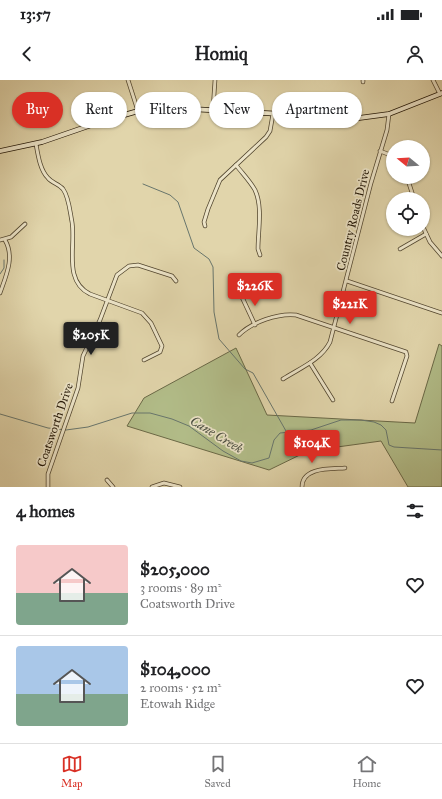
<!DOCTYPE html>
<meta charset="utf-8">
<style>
:root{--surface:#fff;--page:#f6f6f6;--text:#202124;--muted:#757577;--line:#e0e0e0;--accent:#d93025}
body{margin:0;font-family:"IM FELL Great Primer",serif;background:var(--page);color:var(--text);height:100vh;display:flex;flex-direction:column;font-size:15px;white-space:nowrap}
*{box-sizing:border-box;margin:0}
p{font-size:13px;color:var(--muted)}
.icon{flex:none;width:22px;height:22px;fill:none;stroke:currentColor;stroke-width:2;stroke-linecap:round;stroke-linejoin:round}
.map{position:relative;height:407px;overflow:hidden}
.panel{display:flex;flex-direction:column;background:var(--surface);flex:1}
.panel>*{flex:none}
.top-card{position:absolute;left:12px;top:12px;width:418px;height:36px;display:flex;gap:8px}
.needle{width:26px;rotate:288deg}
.tools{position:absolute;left:386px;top:60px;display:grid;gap:8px}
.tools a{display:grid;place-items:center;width:44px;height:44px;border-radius:50%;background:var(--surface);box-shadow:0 1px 3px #0004;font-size:20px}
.price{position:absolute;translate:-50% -34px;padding:0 9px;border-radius:4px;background:var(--accent);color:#fff;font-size:13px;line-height:26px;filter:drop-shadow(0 1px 2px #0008)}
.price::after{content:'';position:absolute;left:50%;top:24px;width:12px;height:9px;margin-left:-6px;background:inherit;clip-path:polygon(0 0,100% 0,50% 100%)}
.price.selected{background:#222;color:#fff}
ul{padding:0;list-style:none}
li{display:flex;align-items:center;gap:12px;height:100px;padding:0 16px}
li+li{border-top:1px solid var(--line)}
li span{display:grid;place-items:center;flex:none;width:112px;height:80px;border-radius:4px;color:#555}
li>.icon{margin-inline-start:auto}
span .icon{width:48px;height:48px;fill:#fffc;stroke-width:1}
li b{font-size:17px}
h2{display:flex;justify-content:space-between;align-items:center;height:48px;padding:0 16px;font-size:17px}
.pill{padding:0 14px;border-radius:18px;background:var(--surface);box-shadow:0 1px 3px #0004;font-size:14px;line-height:36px}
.pill.selected{background:var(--accent);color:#fff}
.status{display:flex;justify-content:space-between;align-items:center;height:28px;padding:0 20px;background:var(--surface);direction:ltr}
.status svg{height:11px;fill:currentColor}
header{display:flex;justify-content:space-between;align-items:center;height:52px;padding:0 16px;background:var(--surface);font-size:18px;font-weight:700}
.tab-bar{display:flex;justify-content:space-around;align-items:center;height:56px;border-top:1px solid var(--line);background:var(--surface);font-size:11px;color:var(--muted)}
.tab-bar a{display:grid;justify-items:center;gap:2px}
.tab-bar .selected{color:var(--accent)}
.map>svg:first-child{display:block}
.green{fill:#b2bd89;stroke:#6a6947}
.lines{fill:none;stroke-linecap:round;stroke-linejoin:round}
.stream{stroke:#68766d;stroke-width:1}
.street-casing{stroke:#51452e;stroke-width:4.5}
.secondary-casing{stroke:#211505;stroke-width:5.5}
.street{stroke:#ece4c8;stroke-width:3}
.secondary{stroke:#ece4c8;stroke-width:4}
.labels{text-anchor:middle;stroke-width:3.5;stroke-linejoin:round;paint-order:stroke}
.street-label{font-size:12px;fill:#211505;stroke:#ece4c8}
.water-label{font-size:13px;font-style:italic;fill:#4a4e42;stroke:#ece4c8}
</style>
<div class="status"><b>13:57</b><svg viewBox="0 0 49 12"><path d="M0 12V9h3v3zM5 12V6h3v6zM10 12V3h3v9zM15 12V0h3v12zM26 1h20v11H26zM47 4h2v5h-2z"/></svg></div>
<header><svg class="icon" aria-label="back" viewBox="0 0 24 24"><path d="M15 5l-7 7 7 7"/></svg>Homiq<svg class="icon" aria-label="person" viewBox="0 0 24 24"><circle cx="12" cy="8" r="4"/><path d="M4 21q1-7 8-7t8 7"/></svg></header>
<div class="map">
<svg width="442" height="407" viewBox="0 0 442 407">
<rect width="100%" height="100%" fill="#e1d5ab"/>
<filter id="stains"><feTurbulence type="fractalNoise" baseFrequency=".005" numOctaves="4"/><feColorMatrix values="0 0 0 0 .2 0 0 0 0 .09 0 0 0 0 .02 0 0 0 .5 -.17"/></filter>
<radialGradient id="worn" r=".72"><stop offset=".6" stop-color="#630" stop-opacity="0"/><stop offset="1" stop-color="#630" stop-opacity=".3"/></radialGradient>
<!-- green -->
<polygon class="green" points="439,264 442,266 442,407 408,407 381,361 308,371 269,390 127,346 144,318 236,268 267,335 415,343"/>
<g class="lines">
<!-- stream -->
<g class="stream">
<polyline points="143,104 170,115 178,122 194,168 209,179 213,187 214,232 219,259 245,289 253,293 286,351"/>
<polyline points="0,194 4,188 4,180"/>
<polyline points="0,334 48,348 66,350 88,347 132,333 150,333 172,339 189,346 223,371 241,381 252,383 269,378 274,360 280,353 311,350 341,340 361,340 374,342 381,345 386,350 389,365 394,367 442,370"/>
</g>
<defs>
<g id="street">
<polyline points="128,0 138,31"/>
<polyline points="433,0 440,14"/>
<polyline points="363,2 363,0"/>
<polyline points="213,30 215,0"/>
<path d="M36 64C38 75 40 90 48 98 52 103 59 104 63 109 69 117 70 132 72 142 76 166 63 201 90 214L142 233 151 243 162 266 160 272 144 280"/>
<polyline points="380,71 393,76"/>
<path d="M236 85C242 93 250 101 255 110 263 127 258 151 258 169L260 175"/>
<polyline points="407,97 414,119"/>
<polyline points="205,146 204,142 208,129 220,100 266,57 270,51 273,34"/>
<polyline points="423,147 430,162 442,176"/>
<polyline points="0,160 11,157 25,144"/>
<polyline points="400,169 426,154"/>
<polyline points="347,201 442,233"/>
<path d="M0 213C6 196 15 177 5 160"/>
<polyline points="241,215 255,245"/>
<path d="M239 255C252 242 278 233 296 235L406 272 407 276 392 321"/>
<polyline points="310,283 333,320"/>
<path d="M283 299C300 288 321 280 330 262L371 103 387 50 389 34"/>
<polyline points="107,400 113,407"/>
<polyline points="48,407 48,394 78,308 83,276 100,240 117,195 129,186 138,185 172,196 176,201"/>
<polyline points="152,407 164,403 180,407"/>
<path d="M302 407C302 387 330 389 345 388"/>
</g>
<polyline id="secondary" points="0,71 42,62 100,42 138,31 172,28 359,38 389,34 442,13"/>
</defs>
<!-- street casing -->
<use href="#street" class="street-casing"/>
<!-- secondary casing -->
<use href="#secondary" class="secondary-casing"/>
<!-- street -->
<use href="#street" class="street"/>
<!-- secondary -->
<use href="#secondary" class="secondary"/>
</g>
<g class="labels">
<!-- street labels -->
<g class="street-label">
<text transform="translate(353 140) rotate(-76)" y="4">Country Roads Drive</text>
<text transform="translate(55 345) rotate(-71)" y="4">Coatsworth Drive</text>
</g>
<!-- water labels -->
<g class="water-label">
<text transform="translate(217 354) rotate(31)" y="5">Cane Creek</text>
</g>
</g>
<rect width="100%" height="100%" filter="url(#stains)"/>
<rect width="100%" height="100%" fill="url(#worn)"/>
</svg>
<div class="tools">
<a><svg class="needle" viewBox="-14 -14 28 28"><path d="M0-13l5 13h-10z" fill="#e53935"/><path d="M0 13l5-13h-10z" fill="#757577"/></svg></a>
<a><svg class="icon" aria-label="locate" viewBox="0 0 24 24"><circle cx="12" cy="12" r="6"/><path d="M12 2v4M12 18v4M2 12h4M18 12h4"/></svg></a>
</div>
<b class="price" style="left:255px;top:227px">$226K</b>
<b class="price" style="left:350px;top:245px">$221K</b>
<b class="price selected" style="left:91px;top:276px">$205K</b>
<b class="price" style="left:312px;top:384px">$104K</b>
<div class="top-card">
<a class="pill selected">Buy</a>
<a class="pill">Rent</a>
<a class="pill">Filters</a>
<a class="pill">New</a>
<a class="pill">Apartment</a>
</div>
</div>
<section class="panel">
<h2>4 homes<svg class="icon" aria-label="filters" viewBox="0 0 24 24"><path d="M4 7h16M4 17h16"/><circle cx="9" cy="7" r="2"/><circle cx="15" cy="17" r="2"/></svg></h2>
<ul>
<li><span style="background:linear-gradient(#f6c9c9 60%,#7fa58c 0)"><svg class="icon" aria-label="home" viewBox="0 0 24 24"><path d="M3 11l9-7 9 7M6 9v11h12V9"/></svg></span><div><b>$205,000</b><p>3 rooms · 89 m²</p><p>Coatsworth Drive</p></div><svg class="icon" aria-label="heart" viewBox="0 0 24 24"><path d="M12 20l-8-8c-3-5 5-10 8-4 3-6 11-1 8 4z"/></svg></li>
<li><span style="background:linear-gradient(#a9c7e8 60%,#7fa58c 0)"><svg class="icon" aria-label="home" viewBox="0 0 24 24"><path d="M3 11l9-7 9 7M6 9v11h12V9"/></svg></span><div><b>$104,000</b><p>2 rooms · 52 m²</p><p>Etowah Ridge</p></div><svg class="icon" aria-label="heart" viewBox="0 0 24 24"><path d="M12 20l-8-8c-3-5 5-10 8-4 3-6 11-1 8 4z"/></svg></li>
</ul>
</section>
<nav class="tab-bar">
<a class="selected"><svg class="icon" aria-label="map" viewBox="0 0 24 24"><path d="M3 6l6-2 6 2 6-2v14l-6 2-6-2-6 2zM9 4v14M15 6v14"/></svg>Map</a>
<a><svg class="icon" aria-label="saved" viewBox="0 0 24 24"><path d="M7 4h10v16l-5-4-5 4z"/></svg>Saved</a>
<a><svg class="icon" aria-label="home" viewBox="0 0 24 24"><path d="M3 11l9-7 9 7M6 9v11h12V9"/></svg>Home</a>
</nav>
